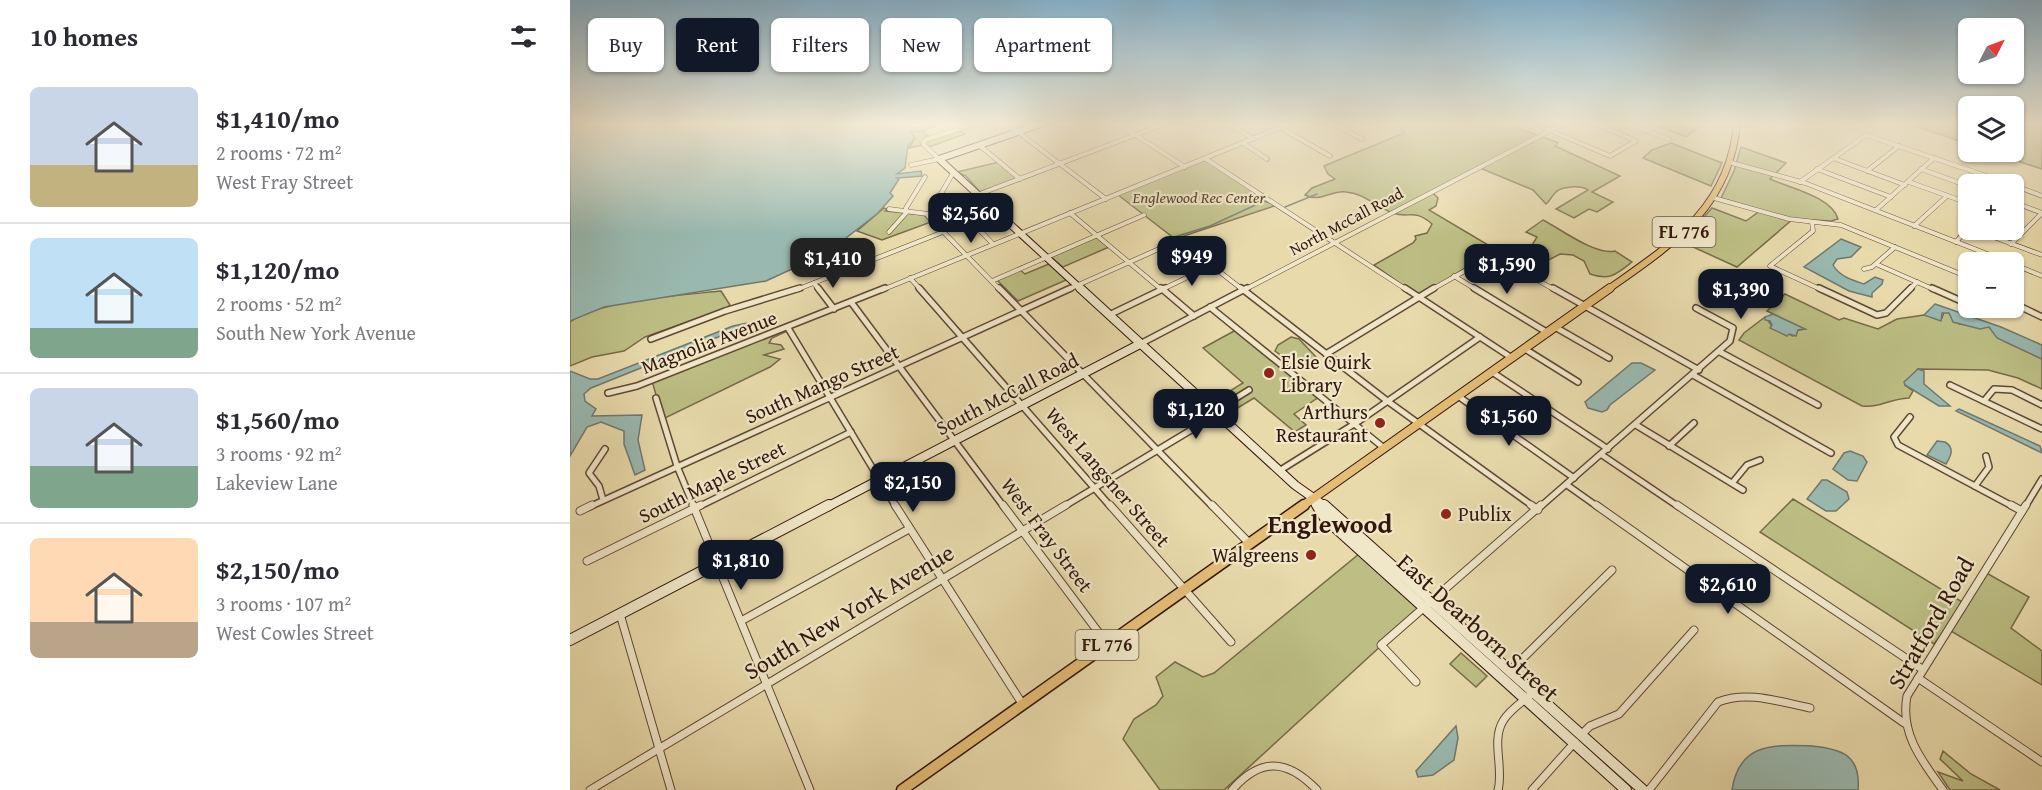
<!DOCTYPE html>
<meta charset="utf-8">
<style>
:root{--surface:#fff;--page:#f2f2f3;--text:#2b2b33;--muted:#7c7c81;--line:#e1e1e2;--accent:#111827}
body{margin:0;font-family:"Gentium Book Plus",serif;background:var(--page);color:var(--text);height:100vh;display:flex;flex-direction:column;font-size:22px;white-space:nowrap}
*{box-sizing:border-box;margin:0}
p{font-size:20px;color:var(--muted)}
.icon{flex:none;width:33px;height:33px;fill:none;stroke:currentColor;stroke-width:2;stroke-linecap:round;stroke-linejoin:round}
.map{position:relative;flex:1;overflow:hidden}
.details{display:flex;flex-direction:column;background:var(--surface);width:570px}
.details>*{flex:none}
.hud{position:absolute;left:18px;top:18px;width:570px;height:54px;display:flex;gap:12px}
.needle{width:39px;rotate:48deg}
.buttons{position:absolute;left:1388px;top:18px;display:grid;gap:12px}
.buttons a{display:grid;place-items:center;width:66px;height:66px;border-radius:9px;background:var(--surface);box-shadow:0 2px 4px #0004;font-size:30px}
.price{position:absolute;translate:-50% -51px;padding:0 14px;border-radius:12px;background:var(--accent);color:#fff;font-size:20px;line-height:39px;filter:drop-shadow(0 2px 3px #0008)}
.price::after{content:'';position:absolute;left:50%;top:36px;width:18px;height:14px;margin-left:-9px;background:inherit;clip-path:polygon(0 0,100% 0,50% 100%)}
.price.current{background:#222;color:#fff}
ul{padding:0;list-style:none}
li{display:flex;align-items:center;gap:18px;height:150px;padding:0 30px}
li+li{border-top:2px solid var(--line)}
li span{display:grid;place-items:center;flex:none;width:168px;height:120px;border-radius:9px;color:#555}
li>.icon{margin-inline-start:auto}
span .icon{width:72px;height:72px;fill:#fffc;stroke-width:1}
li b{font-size:26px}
h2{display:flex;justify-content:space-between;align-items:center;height:72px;padding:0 30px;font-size:26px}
.chip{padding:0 21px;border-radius:9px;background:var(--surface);box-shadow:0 2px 4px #0004;font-size:21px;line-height:54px}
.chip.current{background:var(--accent);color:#fff}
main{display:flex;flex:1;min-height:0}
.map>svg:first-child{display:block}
.green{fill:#bcbe84;stroke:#776a48;stroke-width:1.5}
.water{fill:#99b9b0;stroke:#70786e;stroke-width:1.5}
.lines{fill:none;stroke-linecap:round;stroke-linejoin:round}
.stream{stroke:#70786e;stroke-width:1.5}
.street-far2-casing{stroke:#604834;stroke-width:5}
.street-far1-casing{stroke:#604834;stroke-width:8}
.street-casing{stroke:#604834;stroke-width:9}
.secondary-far2-casing{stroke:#32170c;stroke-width:8}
.secondary-far1-casing{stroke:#32170c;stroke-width:10}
.secondary-casing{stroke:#32170c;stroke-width:12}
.primary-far2-casing{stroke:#32170c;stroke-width:8}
.primary-far1-casing{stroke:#32170c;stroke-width:10}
.primary-casing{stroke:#32170c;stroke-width:13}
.street-far2{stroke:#f0e7c8;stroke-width:4}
.street-far1{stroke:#f0e7c8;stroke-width:5}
.street{stroke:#f0e7c8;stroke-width:7}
.secondary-far2{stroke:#f0e7c8;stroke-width:6}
.secondary-far1{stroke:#f0e7c8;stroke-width:8}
.secondary{stroke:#f0e7c8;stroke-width:10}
.primary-far2{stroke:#e4bd76;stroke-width:6}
.primary-far1{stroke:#e4bd76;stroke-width:8}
.primary{stroke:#e4bd76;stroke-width:10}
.poi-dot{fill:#8f2418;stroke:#f0e7c8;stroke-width:2}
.labels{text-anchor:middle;stroke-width:4.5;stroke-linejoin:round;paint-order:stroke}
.far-park-label{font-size:16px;font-style:italic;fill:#5b4930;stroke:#f0e7c8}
.far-street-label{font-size:16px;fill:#32170c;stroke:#f0e7c8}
.shield{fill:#f0e7c8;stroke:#6b5544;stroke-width:1.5}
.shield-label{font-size:18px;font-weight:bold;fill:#32170c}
.street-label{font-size:20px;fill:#32170c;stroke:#f0e7c8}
.poi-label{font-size:20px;fill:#32170c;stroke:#f0e7c8;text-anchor:start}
.near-street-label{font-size:24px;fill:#32170c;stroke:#f0e7c8}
.district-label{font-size:26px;font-weight:bold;fill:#32170c;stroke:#f0e7c8}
</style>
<main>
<section class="details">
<h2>10 homes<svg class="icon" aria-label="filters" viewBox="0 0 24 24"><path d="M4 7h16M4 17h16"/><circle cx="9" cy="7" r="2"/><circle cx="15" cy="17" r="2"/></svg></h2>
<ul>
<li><span style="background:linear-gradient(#c9d6e8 65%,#c2b280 0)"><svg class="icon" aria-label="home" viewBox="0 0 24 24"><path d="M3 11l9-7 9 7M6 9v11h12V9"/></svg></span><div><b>$1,410/mo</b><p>2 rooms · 72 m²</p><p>West Fray Street</p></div></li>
<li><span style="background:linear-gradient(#bfe0f5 75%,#7fa58c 0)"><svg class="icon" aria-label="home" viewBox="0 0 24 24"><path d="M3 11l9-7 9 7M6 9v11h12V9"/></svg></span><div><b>$1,120/mo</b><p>2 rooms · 52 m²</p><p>South New York Avenue</p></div></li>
<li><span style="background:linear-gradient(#c9d6e8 65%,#7fa58c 0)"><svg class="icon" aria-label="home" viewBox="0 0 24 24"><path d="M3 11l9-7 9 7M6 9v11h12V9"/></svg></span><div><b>$1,560/mo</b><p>3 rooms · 92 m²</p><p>Lakeview Lane</p></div></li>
<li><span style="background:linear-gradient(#ffd9b3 70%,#b9a48a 0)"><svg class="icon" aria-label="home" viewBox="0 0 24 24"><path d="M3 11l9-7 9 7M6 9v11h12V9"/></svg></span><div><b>$2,150/mo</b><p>3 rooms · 107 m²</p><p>West Cowles Street</p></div></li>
</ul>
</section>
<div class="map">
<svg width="1472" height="790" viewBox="0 0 1472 790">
<rect width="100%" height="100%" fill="#e8daab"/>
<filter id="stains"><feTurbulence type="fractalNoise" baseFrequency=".00333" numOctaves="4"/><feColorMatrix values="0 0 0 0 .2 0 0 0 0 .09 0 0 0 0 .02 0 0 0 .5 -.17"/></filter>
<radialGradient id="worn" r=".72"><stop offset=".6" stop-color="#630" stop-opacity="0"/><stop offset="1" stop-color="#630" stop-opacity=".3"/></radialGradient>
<!-- green -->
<g class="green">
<path d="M827 123H939C949 131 974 136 988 143L985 146 1050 176 1022 192 1043 202 1027 212 1019 209 1004 218 986 209 1018 190C1011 185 991 186 985 193 981 197 980 201 976 204L963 190 908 167 862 192 868 198 866 206 859 210 925 249 850 297 804 265 843 243 846 239 845 236 857 233 862 224C844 208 839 219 823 213 806 207 794 193 776 192 761 190 750 203 735 195L742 188 765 179 758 174 754 166 834 133Z"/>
<polygon points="1080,123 1134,123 1116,137"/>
<polygon points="1337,123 1398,123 1398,144"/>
<polygon points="1443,123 1472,123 1472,169 1420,152 1443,152"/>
<polygon points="349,129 362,139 389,130 395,134 356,148 353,145 339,148 345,138 339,132"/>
<polygon points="1101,143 1152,163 1141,186 1073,158 1082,150"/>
<path d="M1171 147 1216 163 1200 179C1220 188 1262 197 1268 219L1261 221 1223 219 1167 267 1112 242 1142 208 1176 221 1191 210 1151 198 1164 171Z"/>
<polygon points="636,159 707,205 605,239 547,194"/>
<polygon points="429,162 447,178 410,192 396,176 387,172"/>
<polygon points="314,208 317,209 315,211 354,215 361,222 312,240 287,231"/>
<path d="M973 220C989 228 1026 256 1045 251L1062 262C1047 274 1040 281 1020 274L1014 261 1003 255 990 254 977 261 962 252V245L967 237 956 232Z"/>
<polygon points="526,237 539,247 493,267 481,257"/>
<polygon points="479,264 496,280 448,301 427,280 450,270 455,274"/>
<path d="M151 291 160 305 156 308 75 337 54 351 22 357 0 366V322C30 300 113 295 151 291Z"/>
<path d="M1215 294 1269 320 1274 318 1308 329 1327 319 1354 315 1372 318 1374 312 1379 313 1389 324 1419 327 1434 341 1472 359V389L1448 378 1418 370 1348 369 1335 385 1343 391 1339 398C1318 399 1311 408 1292 406L1169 340 1174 333 1195 317 1202 326 1223 336 1228 330 1235 329 1197 311Z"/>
<polygon points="213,330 215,332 202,338 199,343 211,345 214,349 194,355 210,359 200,367 93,419 82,381"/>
<polygon points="666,330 749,397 724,414 736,425 725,432 684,398 656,415 642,402 673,383 633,348"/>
<polygon points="721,337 729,339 747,358 729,368 705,351 708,345"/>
<polygon points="1223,499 1392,602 1413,571 1459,597 1441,628 1472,651 1472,685 1376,628 1364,644 1190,532"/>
<polygon points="789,554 851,609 654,790 590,790 553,739 564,719 586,705 593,696 586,677 605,662 633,677 644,673"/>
<polygon points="891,653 917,676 906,687 880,664"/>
<polygon points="1373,751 1401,774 1430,790 1380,790 1368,772 1393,781 1370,759"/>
</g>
<!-- water -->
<g class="water">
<polygon points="0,123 337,123 342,128 371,123 353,131 340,132 345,138 338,145 335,168 327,174 351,171 352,176 327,178 329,179 320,193 323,196 308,213 271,242 268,246 275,252 270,255 261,251 196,281 34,307 0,321"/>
<path d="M1271 239 1291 247 1281 257 1267 259 1263 265C1269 276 1282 280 1294 284L1305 277 1313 280 1312 284 1302 293V297L1279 291 1234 267Z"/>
<polygon points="1365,304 1431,327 1472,345 1472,359 1427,338 1419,327 1410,329 1383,322 1379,313 1372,313 1371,321 1354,315"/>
<polygon points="1203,314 1235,329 1228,330 1226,336 1219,334 1217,336 1200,328 1202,325 1200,321 1195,320 1195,317"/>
<polygon points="188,321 21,388 14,394 15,401 26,409 22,416 72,415 68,440 75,470 65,475 54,444 54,431 31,422 17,427 0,456 0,371 20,379 28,379 163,326"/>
<polygon points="1062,363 1071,363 1085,370 1040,405 1037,410 1032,412 1018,408 1015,402"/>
<polygon points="1348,369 1354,371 1354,384 1380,406 1369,406 1335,385 1334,382"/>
<polygon points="1389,409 1470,446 1472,453 1386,411"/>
<path d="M1367 441 1375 442C1385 448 1381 456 1376 464L1357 455Z"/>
<polygon points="1280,451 1293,456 1297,462 1287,481 1278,480 1263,469 1274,453"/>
<polygon points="1252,480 1257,480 1277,492 1279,499 1266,511 1256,511 1237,499"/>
<polygon points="886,726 888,738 884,760 863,775 848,777 846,771"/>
<path d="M1242 746C1273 749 1291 756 1288 790H1162C1169 742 1204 745 1242 746Z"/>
</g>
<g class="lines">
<!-- stream -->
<g class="stream">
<polyline points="715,207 747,194"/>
<polyline points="601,238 640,226 694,201 700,203"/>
</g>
<defs>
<g id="street-far2">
<polyline points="436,123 536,199"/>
<polyline points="547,123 615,167"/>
<polyline points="657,123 684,139"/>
<polyline points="762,123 792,139"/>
<polyline points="963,123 1040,156 1066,141 1024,123"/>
<polyline points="1055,123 1099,139"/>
<polyline points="711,128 760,156"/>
<polyline points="673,143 697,159"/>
<polyline points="409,145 450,179"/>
<polyline points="1263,158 1335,185"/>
<polyline points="369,159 353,144 355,140 407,123"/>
<polyline points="636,159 837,290"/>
<polyline points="1162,163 1235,183 1438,262"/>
<polyline points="341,165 369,159"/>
<polyline points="1247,169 1321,197"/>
<polyline points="1351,169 1398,186"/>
<polyline points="1297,171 1329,146"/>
<polyline points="383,173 358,216 430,290"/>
<polyline points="1230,182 1296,135 1440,184"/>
<polyline points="1339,182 1398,203"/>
<polyline points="1443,185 1472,196"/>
<polyline points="404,192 393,213 423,244"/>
<polyline points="407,195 597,123"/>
<polyline points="1144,198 1219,219 1271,225 1398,277"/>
<polyline points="1443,202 1472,213"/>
<polyline points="319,209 358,214"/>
<polyline points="1306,210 1364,158"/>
<polyline points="500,213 592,290"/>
<polyline points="1242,222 1243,231 1200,266 1252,290"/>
<polyline points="1344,226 1377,196"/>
<polyline points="1405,230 1472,255"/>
<polyline points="319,232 336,213 336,208 355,177"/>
<polyline points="1386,242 1398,228"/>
<polyline points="1441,244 1472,213"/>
<polyline points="1306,264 1365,290"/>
<polyline points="1443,264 1472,276"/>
<polyline points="1294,269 1302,267 1325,247"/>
<polyline points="884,276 907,290"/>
<polyline points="340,278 351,290"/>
<polyline points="422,281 574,215"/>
<polyline points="244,283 249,290"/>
<polyline points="226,290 373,232"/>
<polyline points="312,290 721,123"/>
<polyline points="497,290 609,240 673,290"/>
<polyline points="591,290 643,265"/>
<polyline points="674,290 995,123"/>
<polyline points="861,290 923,255 985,290"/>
<polyline points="1339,290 1347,282"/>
</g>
<g id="street-far1">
<polyline points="248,288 264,309"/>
<polyline points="349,288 541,507"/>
<polyline points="429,288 643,507"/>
<polyline points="591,288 624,316"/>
<polyline points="671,288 816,400 964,507"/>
<polyline points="835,288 942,358"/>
<polyline points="904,288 978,333"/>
<polyline points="983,288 1129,370"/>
<polyline points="1249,288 1307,315 1316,313 1341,288"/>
<polyline points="1362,288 1398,304"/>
<polyline points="281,302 434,507"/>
<polyline points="1443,303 1472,317"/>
<polyline points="640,307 814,448"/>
<polyline points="1408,308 1441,308"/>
<polyline points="539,315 595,288"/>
<polyline points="985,327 1039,358"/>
<polyline points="218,328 326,507"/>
<polyline points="81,339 155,311 230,288"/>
<polyline points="570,344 677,288"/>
<polyline points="955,349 1008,382"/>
<polyline points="1150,352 1248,405"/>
<polyline points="756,354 864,288"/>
<polyline points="922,372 1038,449"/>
<polyline points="1123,375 1261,453"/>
<polyline points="1380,385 1472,429"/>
<polyline points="38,393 67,386 315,288"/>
<polyline points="888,396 1004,478"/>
<polyline points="86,398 107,466 124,507"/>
<polyline points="1414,401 1424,389 1442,390 1472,405"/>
<polyline points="1340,417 1324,437 1328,445 1444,507"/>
<polyline points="1066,425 1173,490"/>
<polyline points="1099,446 1124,423"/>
<polyline points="1032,455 1109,507"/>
<polyline points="709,471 789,421 910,337"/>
<polyline points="1163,482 1177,465 1190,460"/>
<polyline points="997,485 1028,507"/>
<polyline points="1405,486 1419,467 1416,456"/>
<polyline points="33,500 29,486 19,473 35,449"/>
<polyline points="19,507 501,288"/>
<polyline points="128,507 281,432"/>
<polyline points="493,507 641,418 650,408 679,390"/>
<polyline points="970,507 1160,341 1163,328 1126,308"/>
<polyline points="1455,507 1472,479"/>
</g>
<g id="street">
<polyline points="123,505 240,790"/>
<polyline points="325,505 453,705"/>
<polyline points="433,505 538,645"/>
<polyline points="540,505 661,642"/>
<polyline points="642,505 680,544"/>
<polyline points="961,505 968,510"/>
<polyline points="1026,505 1334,723"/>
<polyline points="1107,505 1352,669"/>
<polyline points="1441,505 1452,511"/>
<polyline points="10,511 22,505"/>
<polyline points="17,561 131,505"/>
<polyline points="50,614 101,790"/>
<polyline points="171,621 339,529"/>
<polyline points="940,671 1042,570"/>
<polyline points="1348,678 1472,762"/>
<polyline points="846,682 811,645 971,505"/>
<polyline points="1011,735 1020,726 1049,714 1124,630"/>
<polyline points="20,790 496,505"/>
<path d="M662 790C691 757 717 759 747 790"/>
<path d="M928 790C934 768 921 741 933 721 940 709 954 701 964 692"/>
<polyline points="962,790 1005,742"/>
<path d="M1079 790 1148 702C1177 690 1210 702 1240 708"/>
<path d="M1373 790C1352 761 1330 734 1337 696L1456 505"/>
</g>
<polyline id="secondary-far2" points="474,123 369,159 512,290"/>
<g id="secondary-far1">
<polyline points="510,288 725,485 756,507"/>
<polyline points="745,503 748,507"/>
<polyline points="257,507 570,344"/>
</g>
<g id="secondary">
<polyline points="747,505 755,518 1056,790"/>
<polyline points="754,505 1073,790"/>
<polyline points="0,640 259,505"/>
</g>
<path id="primary-far2" d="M1037 290C1101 245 1160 208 1167 123"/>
<polyline id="primary-far1" points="731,507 1040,288"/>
<polyline id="primary" points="332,790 734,505"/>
</defs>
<!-- street-far2 casing -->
<use href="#street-far2" class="street-far2-casing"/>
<!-- street-far1 casing -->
<use href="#street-far1" class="street-far1-casing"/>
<!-- street casing -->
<use href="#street" class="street-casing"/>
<!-- secondary-far2 casing -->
<use href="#secondary-far2" class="secondary-far2-casing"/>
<!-- secondary-far1 casing -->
<use href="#secondary-far1" class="secondary-far1-casing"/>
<!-- secondary casing -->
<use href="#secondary" class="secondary-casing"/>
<!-- primary-far2 casing -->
<use href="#primary-far2" class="primary-far2-casing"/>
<!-- primary-far1 casing -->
<use href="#primary-far1" class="primary-far1-casing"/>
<!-- primary casing -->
<use href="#primary" class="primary-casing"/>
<!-- street-far2 -->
<use href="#street-far2" class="street-far2"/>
<!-- street-far1 -->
<use href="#street-far1" class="street-far1"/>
<!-- street -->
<use href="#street" class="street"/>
<!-- secondary-far2 -->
<use href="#secondary-far2" class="secondary-far2"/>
<!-- secondary-far1 -->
<use href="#secondary-far1" class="secondary-far1"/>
<!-- secondary -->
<use href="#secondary" class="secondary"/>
<!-- primary-far2 -->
<use href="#primary-far2" class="primary-far2"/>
<!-- primary-far1 -->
<use href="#primary-far1" class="primary-far1"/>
<!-- primary -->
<use href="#primary" class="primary"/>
</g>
<!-- sky -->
<linearGradient id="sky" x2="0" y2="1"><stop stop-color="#88b6d2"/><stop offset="0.53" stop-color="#f5eed9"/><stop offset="1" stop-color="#f5eed9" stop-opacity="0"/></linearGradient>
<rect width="1472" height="234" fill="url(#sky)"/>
<!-- markers -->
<g class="poi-dot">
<circle cx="699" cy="373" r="6"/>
<circle cx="810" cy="423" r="6"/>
<circle cx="876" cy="514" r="6"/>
<circle cx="741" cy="555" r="6"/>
</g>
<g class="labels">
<!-- far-park labels -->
<g class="far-park-label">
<text x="629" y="203">Englewood Rec Center</text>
</g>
<!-- far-street labels -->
<g class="far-street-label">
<text transform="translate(776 221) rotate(-28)" y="6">North McCall Road</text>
</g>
<!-- shield labels -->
<g class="shield">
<rect x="1082.5" y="217" width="63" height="30" rx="4.5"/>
<rect x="505.5" y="630" width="63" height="30" rx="4.5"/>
</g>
<g class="shield-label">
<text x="1114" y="238">FL 776</text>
<text x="537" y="651">FL 776</text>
</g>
<!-- street labels -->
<g class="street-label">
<text transform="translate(139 342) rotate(-21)" y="7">Magnolia Avenue</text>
<text transform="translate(252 384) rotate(-24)" y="7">South Mango Street</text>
<text transform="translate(437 394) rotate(-27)" y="7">South McCall Road</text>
<text transform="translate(538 477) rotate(49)" y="7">West Langsner Street</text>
<text transform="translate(142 482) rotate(-26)" y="7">South Maple Street</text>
<text transform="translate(477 535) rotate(53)" y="7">West Fray Street</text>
</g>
<!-- poi labels -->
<g class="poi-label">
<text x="711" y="369">Elsie Quirk<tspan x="711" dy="23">Library</tspan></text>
<text x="798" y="419" text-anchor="end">Arthurs<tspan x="798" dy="23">Restaurant</tspan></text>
<text x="888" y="521">Publix</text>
<text x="729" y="562" text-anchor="end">Walgreens</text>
</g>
<!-- near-street labels -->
<g class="near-street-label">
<text transform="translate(279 612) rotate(-31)" y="8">South New York Avenue</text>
<text transform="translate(1361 623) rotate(-60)" y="8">Stratford Road</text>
<text transform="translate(908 628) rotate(42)" y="8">East Dearborn Street</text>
</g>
<!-- district labels -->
<g class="district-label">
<text x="760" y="533">Englewood</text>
</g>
</g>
<rect width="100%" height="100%" filter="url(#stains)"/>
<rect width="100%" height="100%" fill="url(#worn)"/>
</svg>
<div class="buttons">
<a><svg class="needle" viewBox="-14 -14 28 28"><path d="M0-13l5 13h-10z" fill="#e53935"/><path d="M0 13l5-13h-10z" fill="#7c7c81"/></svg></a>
<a><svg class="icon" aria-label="layers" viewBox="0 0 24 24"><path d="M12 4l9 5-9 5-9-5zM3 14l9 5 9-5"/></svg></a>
<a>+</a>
<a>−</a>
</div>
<b class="price" style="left:401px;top:244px">$2,560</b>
<b class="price" style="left:622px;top:287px">$949</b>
<b class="price current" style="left:263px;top:289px">$1,410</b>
<b class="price" style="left:937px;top:295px">$1,590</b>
<b class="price" style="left:1171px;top:320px">$1,390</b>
<b class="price" style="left:626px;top:440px">$1,120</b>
<b class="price" style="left:939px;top:447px">$1,560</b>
<b class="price" style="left:343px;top:513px">$2,150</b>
<b class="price" style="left:171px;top:591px">$1,810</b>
<b class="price" style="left:1158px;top:615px">$2,610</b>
<div class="hud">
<a class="chip">Buy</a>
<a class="chip current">Rent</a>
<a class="chip">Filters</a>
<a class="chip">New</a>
<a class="chip">Apartment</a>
</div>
</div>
</main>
